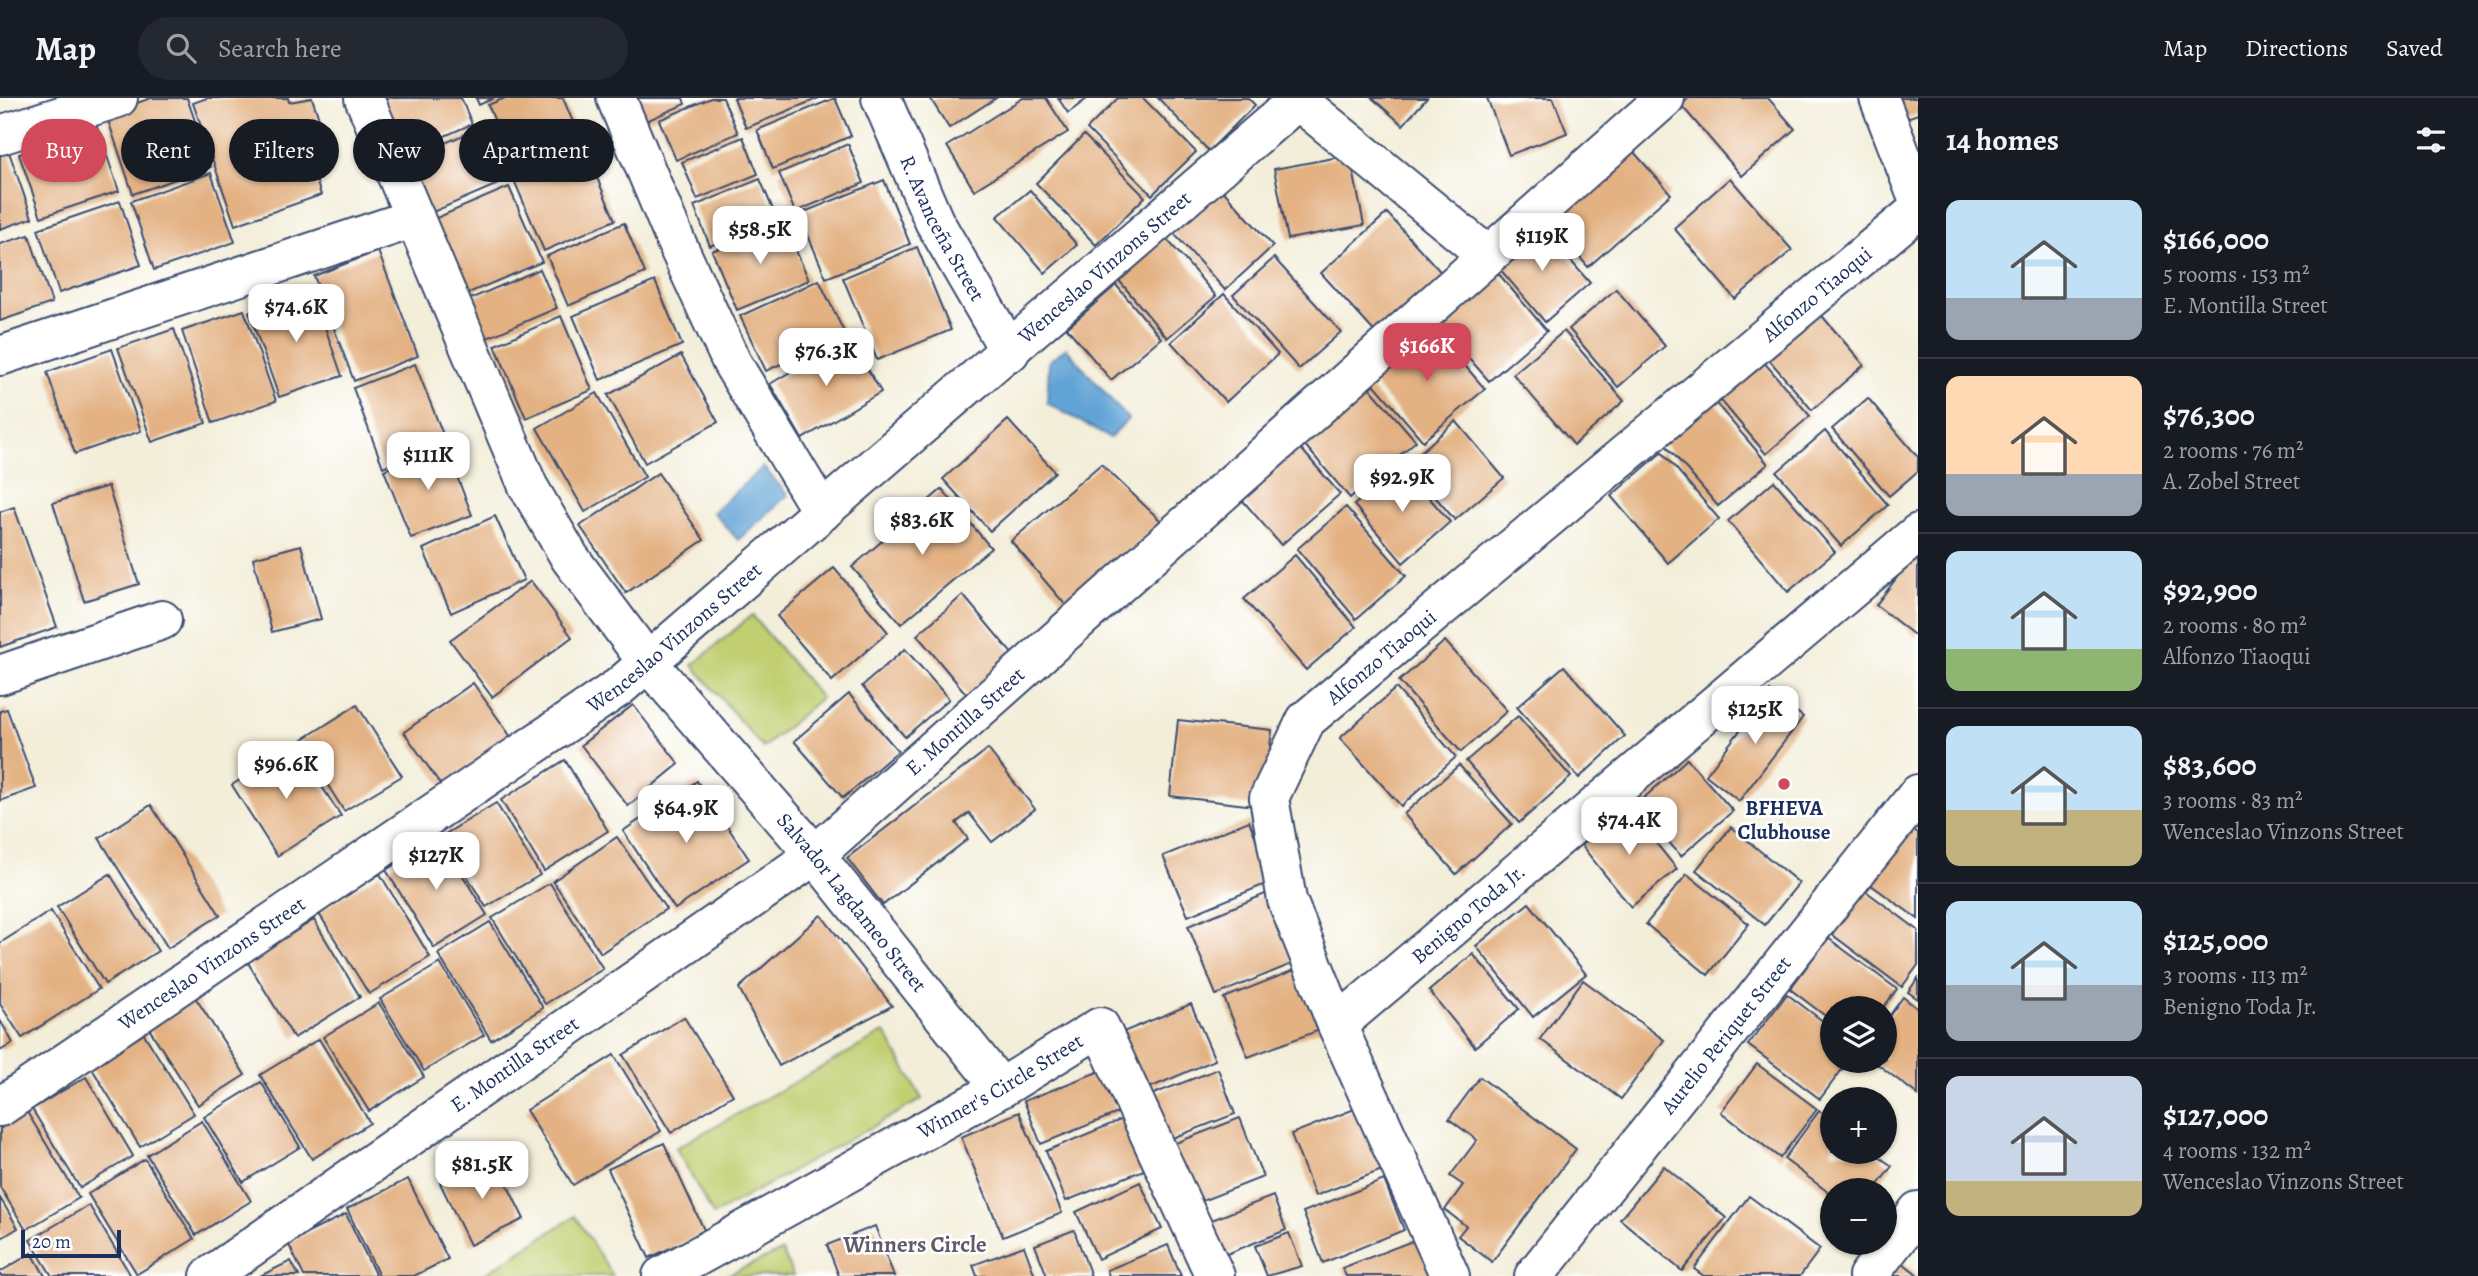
<!DOCTYPE html>
<meta charset="utf-8">
<style>
:root{--surface:#171b24;--page:#242831;--text:#f1f3f6;--muted:#9ea1a6;--line:#363941;--accent:#d1495b}
body{margin:0;font-family:Alegreya,serif;background:var(--page);color:var(--text);height:100vh;display:flex;flex-direction:column;font-size:26px;white-space:nowrap}
*{box-sizing:border-box;margin:0}
p{font-size:23px;color:var(--muted)}
.icon{flex:none;width:38px;height:38px;fill:none;stroke:currentColor;stroke-width:2;stroke-linecap:round;stroke-linejoin:round}
.map{position:relative;flex:1;overflow:hidden}
.drawer{display:flex;flex-direction:column;background:var(--surface);width:560px}
.drawer>*{flex:none}
.guide{position:absolute;left:21px;top:21px;width:665px;height:63px;display:flex;gap:14px}
.tools{position:absolute;left:1820px;top:898px;display:grid;gap:14px}
.tools a{display:grid;place-items:center;width:77px;height:77px;border-radius:50%;background:var(--surface);box-shadow:0 2px 5px #0004;font-size:35px}
.scale{position:absolute;left:21px;bottom:18px;width:100px;box-sizing:border-box;padding-left:7px;border:4px solid #1b2f5e;border-top:0;font-size:19px;line-height:24px;white-space:nowrap;color:#1b2f5e;-webkit-text-stroke:5px #fff;paint-order:stroke}
.price{position:absolute;translate:-50% -60px;padding:0 16px;border-radius:14px;background:#fff;color:#222;font-size:23px;line-height:46px;filter:drop-shadow(0 2px 4px #0008)}
.price::after{content:'';position:absolute;left:50%;top:42px;width:21px;height:16px;margin-left:-10px;background:inherit;clip-path:polygon(0 0,100% 0,50% 100%)}
.price.on{background:var(--accent);color:#fff}
ul{padding:0;list-style:none}
li{display:flex;align-items:center;gap:21px;height:175px;padding:0 28px}
li+li{border-top:2px solid var(--line)}
li span{display:grid;place-items:center;flex:none;width:196px;height:140px;border-radius:14px;color:#555}
li>.icon{margin-inline-start:auto}
span .icon{width:84px;height:84px;fill:#fffc;stroke-width:1}
li b{font-size:30px}
h2{display:flex;justify-content:space-between;align-items:center;height:84px;padding:0 28px;font-size:30px}
.pill{padding:0 24px;border-radius:32px;background:var(--surface);box-shadow:0 2px 5px #0004;font-size:24px;line-height:63px}
.pill.on{background:var(--accent);color:#fff}
header{display:flex;align-items:center;gap:42px;box-sizing:border-box;height:98px;padding:0 35px;background:var(--surface);border-bottom:2px solid var(--line)}
header strong{font-size:33px}
nav{display:flex;gap:38px;margin-inline-start:auto;font-size:24px}
.search{width:490px;height:63px;background:var(--page);display:flex;align-items:center;gap:18px;box-sizing:border-box;padding:0 24px;border-radius:38px;color:var(--muted);font-size:26px}
main{display:flex;flex:1;min-height:0}
.map>svg:first-child{display:block}
.green{fill:#c1cf71;stroke:#6e7f68;stroke-width:2}
.water{fill:#61a3d5;stroke:#3e699a;stroke-width:2}
.building{fill:#e3b182}
.lines{fill:none;stroke-linecap:round;stroke-linejoin:round}
.minor-casing{stroke:#3b4c70;stroke-width:42}
.minor{stroke:#fff;stroke-width:38}
.poi-dot{fill:#d1495b;stroke:#fff;stroke-width:2.5}
.labels{text-anchor:middle;stroke-width:5;stroke-linejoin:round;paint-order:stroke}
.street-label{font-size:21px;fill:#1b2f5e;stroke:#fff}
.poi-label{font-size:21px;font-weight:bold;fill:#1b2f5e;stroke:#fff}
.neighbourhood-label{font-size:23px;font-weight:bold;fill:#615c6b;stroke:#fff}
</style>
<header>
<strong>Map</strong>
<div class="search"><svg class="icon" aria-label="search" viewBox="0 0 24 24"><circle cx="10" cy="10" r="6"/><path d="M15 15l6 6"/></svg>Search here</div>
<nav><a>Map</a><a>Directions</a><a>Saved</a></nav>
</header>
<main>
<div class="map">
<svg width="1918" height="1178" viewBox="0 0 1918 1178">
<rect width="100%" height="100%" fill="#fff"/>
<filter id="ink" filterUnits="userSpaceOnUse"><feTurbulence type="fractalNoise" baseFrequency=".0143" numOctaves="2"/><feDisplacementMap in="SourceGraphic" scale="14" xChannelSelector="R" yChannelSelector="G"/><feConvolveMatrix kernelMatrix="1 2 1 2 8 2 1 2 1" color-interpolation-filters="sRGB"/></filter>
<filter id="wash" filterUnits="userSpaceOnUse"><feTurbulence type="fractalNoise" baseFrequency=".00686" numOctaves="4" result="noise"/><feDisplacementMap in="SourceGraphic" scale="28" xChannelSelector="R" yChannelSelector="G"/><feGaussianBlur stdDeviation="1.57" result="paint"/><feColorMatrix in="noise" values="0 0 0 0 0 0 0 0 0 0 0 0 0 0 0 0 0 1.4 0 .05"/><feComposite in="paint" operator="in"/></filter>
<g filter="url(#wash)">
<rect width="100%" height="100%" fill="#f3eed9"/>
<!-- green -->
<g class="green">
<polygon points="752,517 821,600 763,650 693,567"/>
<polygon points="885,934 922,1001 713,1117 676,1050"/>
<polygon points="575,1118 613,1178 482,1178"/>
<polygon points="782,1153 793,1178 725,1178"/>
</g>
<!-- water -->
<g class="water">
<polygon points="1066,250 1128,321 1110,340 1047,305 1049,263"/>
<polygon points="763,369 788,397 738,442 713,414"/>
</g>
<g id="blocks">
<!-- building -->
<g class="building">
<polygon points="151,0 187,0 211,69 133,96 106,16"/>
<polygon points="207,0 288,0 289,4 312,0 333,62 312,70 321,97 235,127 193,5"/>
<polygon points="380,0 461,0 472,26 404,56"/>
<polygon points="476,0 494,0 479,7"/>
<polygon points="505,0 563,0 583,48 517,76 488,7"/>
<polygon points="634,0 683,0 685,6 644,24"/>
<polygon points="711,0 723,0 738,35 676,62 659,22"/>
<polygon points="734,0 819,0 746,30"/>
<polygon points="835,0 851,38 773,71 757,32"/>
<polygon points="930,0 996,0 949,30"/>
<polygon points="1023,0 1046,0 1068,34 974,92 947,48"/>
<polygon points="1058,0 1088,0 1068,15"/>
<polygon points="1118,0 1143,0 1196,54 1152,97 1087,31"/>
<polygon points="1158,0 1248,0 1255,7 1209,53"/>
<polygon points="1372,0 1427,0 1403,27"/>
<polygon points="1487,0 1553,0 1567,35 1509,57"/>
<polygon points="1689,0 1768,0 1795,31 1742,78 1681,7"/>
<polygon points="1896,0 1918,0 1918,16 1904,21"/>
<polygon points="97,29 119,93 41,119 19,56"/>
<polygon points="475,32 498,86 426,117 403,63"/>
<polygon points="1084,37 1145,99 1096,147 1036,85"/>
<polygon points="743,39 758,76 697,101 682,64"/>
<polygon points="1625,44 1671,96 1588,169 1543,116"/>
<polygon points="848,46 864,85 795,114 779,75"/>
<polygon points="585,52 615,122 544,153 514,82"/>
<polygon points="9,54 32,120 0,131 0,57"/>
<polygon points="1350,57 1364,127 1288,141 1274,71"/>
<polygon points="211,75 235,144 154,172 131,103"/>
<polygon points="1730,80 1792,152 1735,201 1674,130"/>
<polygon points="760,81 777,121 710,148 694,108"/>
<polygon points="884,82 910,146 826,180 799,116"/>
<polygon points="1217,86 1273,148 1225,192 1169,130"/>
<polygon points="509,89 542,164 459,199 427,124"/>
<polygon points="1030,92 1077,147 1045,175 997,119"/>
<polygon points="120,103 141,167 59,195 38,131"/>
<polygon points="1387,115 1447,181 1381,241 1321,175"/>
<polygon points="783,123 809,182 737,212 712,153"/>
<polygon points="624,125 645,175 568,208 547,158"/>
<polygon points="1538,125 1590,185 1545,224 1494,164"/>
<polygon points="29,137 52,205 0,223 0,146"/>
<polygon points="1165,139 1216,198 1167,240 1117,180"/>
<polygon points="917,149 951,232 877,262 843,180"/>
<polygon points="378,153 418,258 354,283 314,178"/>
<polygon points="1274,160 1341,234 1299,271 1233,197"/>
<polygon points="1492,168 1547,233 1489,283 1433,219"/>
<polygon points="540,171 557,210 480,243 463,204"/>
<polygon points="819,182 845,236 766,273 740,218"/>
<polygon points="655,183 682,247 600,282 573,218"/>
<polygon points="1116,187 1161,240 1111,282 1067,230"/>
<polygon points="1616,191 1665,248 1618,289 1569,231"/>
<polygon points="312,192 342,278 279,299 249,214"/>
<polygon points="1224,196 1278,256 1226,304 1171,244"/>
<polygon points="244,212 276,303 213,325 182,233"/>
<polygon points="1817,212 1864,267 1812,312 1765,257"/>
<polygon points="561,218 592,292 526,320 495,247"/>
<polygon points="1430,227 1485,291 1423,343 1369,280"/>
<polygon points="174,231 206,325 152,344 118,250"/>
<polygon points="1564,233 1624,303 1574,347 1513,276"/>
<polygon points="849,239 881,294 802,341 770,286"/>
<polygon points="112,251 141,333 75,356 47,274"/>
<polygon points="681,257 718,324 645,365 608,297"/>
<polygon points="1762,262 1810,318 1766,356 1718,299"/>
<polygon points="415,266 446,344 383,369 353,290"/>
<polygon points="1369,289 1416,343 1350,400 1304,346"/>
<polygon points="597,295 645,379 585,414 537,330"/>
<polygon points="1868,300 1918,359 1918,373 1889,398 1832,331"/>
<polygon points="1714,303 1768,366 1718,408 1664,345"/>
<polygon points="1008,322 1055,374 990,433 943,381"/>
<polygon points="1456,323 1504,380 1455,422 1407,366"/>
<polygon points="1825,333 1888,407 1841,448 1777,374"/>
<polygon points="1297,346 1340,396 1281,447 1238,397"/>
<polygon points="445,348 472,417 411,440 384,372"/>
<polygon points="1662,354 1719,421 1668,465 1611,398"/>
<polygon points="1101,366 1161,423 1068,510 1011,443"/>
<polygon points="1401,367 1450,424 1403,465 1354,407"/>
<polygon points="658,375 704,442 626,495 580,428"/>
<polygon points="1774,383 1835,454 1788,494 1728,423"/>
<polygon points="108,388 139,486 84,503 53,405"/>
<polygon points="942,391 991,450 901,526 852,469"/>
<polygon points="14,409 57,529 0,549 0,414"/>
<polygon points="1346,409 1406,478 1356,521 1297,451"/>
<polygon points="495,418 524,482 451,515 423,451"/>
<polygon points="301,447 321,521 272,534 253,460"/>
<polygon points="1915,456 1918,458 1918,540 1876,507"/>
<polygon points="1295,457 1356,529 1306,572 1244,501"/>
<polygon points="834,470 888,534 832,583 777,518"/>
<polygon points="531,483 572,539 492,599 450,542"/>
<polygon points="963,497 1014,558 967,597 917,537"/>
<polygon points="1445,543 1507,613 1461,654 1399,583"/>
<polygon points="905,551 949,601 905,639 862,588"/>
<polygon points="1564,568 1625,638 1579,680 1517,609"/>
<polygon points="473,585 511,639 441,687 404,634"/>
<polygon points="1396,590 1456,659 1401,708 1340,640"/>
<polygon points="1770,593 1803,619 1739,703 1706,677"/>
<polygon points="849,596 898,653 843,700 794,643"/>
<polygon points="357,607 402,678 344,713 300,643"/>
<polygon points="633,607 679,666 628,708 581,647"/>
<polygon points="7,611 36,690 0,703 0,613"/>
<polygon points="1518,618 1571,679 1519,725 1466,663"/>
<polygon points="1178,622 1272,632 1263,709 1170,698"/>
<polygon points="295,647 341,718 277,758 232,687"/>
<polygon points="988,651 1035,711 992,744 969,715 956,725 968,741 883,807 847,760"/>
<polygon points="1687,661 1733,713 1681,758 1636,707"/>
<polygon points="565,662 608,733 544,773 501,702"/>
<polygon points="1459,667 1512,726 1456,776 1404,716"/>
<polygon points="697,683 749,761 675,811 623,733"/>
<polygon points="496,705 540,777 486,809 442,738"/>
<polygon points="151,707 220,817 168,850 99,740"/>
<polygon points="1628,710 1677,771 1631,809 1581,747"/>
<polygon points="1249,723 1273,783 1188,818 1163,758"/>
<polygon points="1904,725 1918,735 1918,821 1863,781"/>
<polygon points="1731,729 1799,785 1765,827 1696,772"/>
<polygon points="439,739 487,817 434,850 386,772"/>
<polygon points="617,739 666,811 601,855 553,783"/>
<polygon points="110,776 158,853 105,886 57,809"/>
<polygon points="380,776 430,859 369,896 318,814"/>
<polygon points="1687,776 1749,826 1708,877 1646,826"/>
<polygon points="550,785 603,871 545,906 492,820"/>
<polygon points="1863,791 1918,832 1918,867 1902,889 1830,835"/>
<polygon points="1270,794 1299,863 1216,897 1188,828"/>
<polygon points="1529,805 1586,876 1533,919 1476,848"/>
<polygon points="51,813 99,891 22,940 0,906 0,845"/>
<polygon points="821,817 892,908 779,968 739,890"/>
<polygon points="314,822 360,899 294,940 247,863"/>
<polygon points="490,824 543,910 491,942 438,856"/>
<polygon points="1828,840 1897,891 1883,910 1832,910 1832,923 1790,891"/>
<polygon points="1473,856 1519,911 1475,949 1429,893"/>
<polygon points="440,865 484,937 424,973 380,901"/>
<polygon points="1302,869 1325,930 1248,959 1224,900"/>
<polygon points="1918,880 1918,901 1908,894"/>
<polygon points="1583,882 1664,942 1621,1001 1540,941"/>
<polygon points="1787,896 1832,930 1832,962 1849,962 1820,1001 1748,947"/>
<polygon points="195,899 245,977 198,1007 148,929"/>
<polygon points="1903,899 1918,911 1918,997 1872,962 1885,962 1885,924"/>
<polygon points="379,905 424,979 369,1013 323,939"/>
<polygon points="1191,906 1215,962 1140,994 1116,937"/>
<polygon points="684,919 733,997 671,1035 623,957"/>
<polygon points="0,922 13,945 0,953"/>
<polygon points="144,936 194,1016 140,1049 91,969"/>
<polygon points="319,941 370,1025 312,1061 260,977"/>
<polygon points="614,957 661,1033 573,1087 526,1012"/>
<polygon points="1757,966 1817,1011 1780,1060 1721,1014"/>
<polygon points="1218,971 1235,1016 1165,1043 1148,998"/>
<polygon points="1100,973 1118,1015 1041,1046 1024,1003"/>
<polygon points="86,979 133,1058 80,1090 32,1011"/>
<polygon points="1480,979 1576,1051 1492,1164 1458,1138 1466,1128 1445,1112 1463,1087 1450,1078 1477,1042 1449,1021"/>
<polygon points="261,984 300,1049 243,1084 204,1019"/>
<polygon points="1357,1010 1382,1072 1315,1098 1291,1036"/>
<polygon points="1819,1013 1832,1023 1832,1054 1872,1054 1892,1068 1874,1092 1832,1092 1832,1097 1784,1061"/>
<polygon points="27,1014 79,1100 26,1132 0,1089 0,1031"/>
<polygon points="1019,1014 1062,1115 1003,1139 961,1039"/>
<polygon points="1240,1020 1263,1079 1197,1105 1173,1046"/>
<polygon points="1123,1021 1144,1072 1066,1103 1046,1053"/>
<polygon points="202,1023 251,1103 196,1137 147,1057"/>
<polygon points="664,1045 705,1134 649,1160 608,1071"/>
<polygon points="493,1058 524,1121 470,1147 440,1085"/>
<polygon points="145,1061 194,1141 137,1176 88,1096"/>
<polygon points="1664,1068 1726,1120 1682,1173 1620,1121"/>
<polygon points="408,1081 448,1161 414,1178 379,1178 347,1111"/>
<polygon points="1384,1082 1404,1132 1323,1165 1303,1114"/>
<polygon points="1140,1084 1162,1131 1098,1161 1076,1114"/>
<polygon points="1273,1098 1286,1132 1217,1160 1204,1125"/>
<polygon points="1749,1098 1820,1151 1800,1178 1704,1178 1694,1171"/>
<polygon points="0,1100 18,1130 0,1141"/>
<polygon points="89,1107 131,1178 52,1178 30,1142"/>
<polygon points="346,1116 376,1178 304,1178 288,1145"/>
<polygon points="875,1128 894,1178 839,1178 827,1147"/>
<polygon points="1074,1132 1091,1178 1047,1178 1035,1147"/>
<polygon points="1289,1135 1302,1168 1267,1178 1255,1148"/>
<polygon points="1420,1140 1435,1178 1346,1178 1342,1170"/>
<polygon points="1168,1147 1181,1178 1109,1178 1107,1172"/>
<polygon points="1024,1148 1035,1178 977,1178 973,1167"/>
<polygon points="32,1155 45,1178 0,1178 0,1174"/>
<polygon points="1898,1161 1918,1177 1918,1178 1885,1178"/>
<polygon points="291,1163 299,1178 260,1178"/>
</g>
</g>
</g>
<g filter="url(#ink)">
<use href="#blocks" fill-opacity="0" stroke="#3b4c70" stroke-width="2"/>
<g class="lines">
<defs>
<g id="minor">
<path id="s1" d="M364 0 528 388 570 460 648 565 815 757 1001 990"/>
<polyline points="616,0 676,144 732,265 822,414"/>
<path id="s2" d="M881 0 934 123 1010 254"/>
<polyline points="1295,0 1487,157"/>
<polyline points="1879,0 1918,101"/>
<polyline points="0,37 118,0"/>
<polyline points="0,258 415,120"/>
<polyline points="0,577 162,522"/>
<path id="s3" d="M1337 927 1918 435"/>
<path id="s4" d="M0 1009 619 589 1298 2"/>
<path id="s5" d="M210 1178 815 757 1665 0"/>
<path id="s6" d="M662 1178 1001 990 1100 929 1215 1178"/>
<path id="s7" d="M1450 1178 1337 927 1287 802 1269 700 1306 622 1918 112"/>
<path id="s8" d="M1534 1178 1918 696"/>
<polyline points="1868,1178 1918,1113"/>
</g>
</defs>
<!-- minor casing -->
<use href="#minor" class="minor-casing"/>
<!-- minor -->
<use href="#minor" class="minor"/>
</g>
</g>
<!-- markers -->
<circle class="poi-dot" cx="1784" cy="686" r="7"/>
<g class="labels">
<!-- street labels -->
<g class="street-label">
<text dy="7" stroke="none"><textPath href="#s2" startOffset="144">R. Avanceña Street</textPath></text>
<text dy="7" stroke="none"><textPath href="#s4" startOffset="1390">Wenceslao Vinzons Street</textPath></text>
<text dy="7" stroke="none"><textPath href="#s7" startOffset="1265">Alfonzo Tiaoqui</textPath></text>
<text dy="7" stroke="none"><textPath href="#s4" startOffset="822">Wenceslao Vinzons Street</textPath></text>
<text dy="7" stroke="none"><textPath href="#s7" startOffset="698">Alfonzo Tiaoqui</textPath></text>
<text dy="7" stroke="none"><textPath href="#s5" startOffset="938">E. Montilla Street</textPath></text>
<text dy="7" stroke="none"><textPath href="#s1" startOffset="950">Salvador Lagdameo Street</textPath></text>
<text dy="7" stroke="none"><textPath href="#s3" startOffset="172">Benigno Toda Jr.</textPath></text>
<text dy="7" stroke="none"><textPath href="#s4" startOffset="256">Wenceslao Vinzons Street</textPath></text>
<text dy="7" stroke="none"><textPath href="#s8" startOffset="308">Aurelio Periquet Street</textPath></text>
<text dy="7" stroke="none"><textPath href="#s5" startOffset="371">E. Montilla Street</textPath></text>
<text dy="7" stroke="none"><textPath href="#s6" startOffset="388">Winner's Circle Street</textPath></text>
</g>
<!-- poi labels -->
<g class="poi-label">
<text x="1784" y="717">BFHEVA<tspan x="1784" dy="24">Clubhouse</tspan></text>
</g>
<!-- neighbourhood labels -->
<g class="neighbourhood-label">
<text x="915" y="1154">Winners Circle</text>
</g>
</g>
</svg>
<div class="tools">
<a><svg class="icon" aria-label="layers" viewBox="0 0 24 24"><path d="M12 4l9 5-9 5-9-5zM3 14l9 5 9-5"/></svg></a>
<a>+</a>
<a>−</a>
</div>
<div class="scale">20 m</div>
<b class="price" style="left:760px;top:168px">$58.5K</b>
<b class="price" style="left:1542px;top:175px">$119K</b>
<b class="price" style="left:296px;top:246px">$74.6K</b>
<b class="price on" style="left:1427px;top:285px">$166K</b>
<b class="price" style="left:826px;top:290px">$76.3K</b>
<b class="price" style="left:428px;top:394px">$111K</b>
<b class="price" style="left:1402px;top:416px">$92.9K</b>
<b class="price" style="left:922px;top:459px">$83.6K</b>
<b class="price" style="left:1755px;top:648px">$125K</b>
<b class="price" style="left:286px;top:703px">$96.6K</b>
<b class="price" style="left:686px;top:747px">$64.9K</b>
<b class="price" style="left:1629px;top:759px">$74.4K</b>
<b class="price" style="left:436px;top:794px">$127K</b>
<b class="price" style="left:482px;top:1103px">$81.5K</b>
<div class="guide">
<a class="pill on">Buy</a>
<a class="pill">Rent</a>
<a class="pill">Filters</a>
<a class="pill">New</a>
<a class="pill">Apartment</a>
</div>
</div>
<section class="drawer">
<h2>14 homes<svg class="icon" aria-label="filters" viewBox="0 0 24 24"><path d="M4 7h16M4 17h16"/><circle cx="9" cy="7" r="2"/><circle cx="15" cy="17" r="2"/></svg></h2>
<ul>
<li><span style="background:linear-gradient(#bfe0f5 70%,#9aa5b1 0)"><svg class="icon" aria-label="home" viewBox="0 0 24 24"><path d="M3 11l9-7 9 7M6 9v11h12V9"/></svg></span><div><b>$166,000</b><p>5 rooms · 153 m²</p><p>E. Montilla Street</p></div></li>
<li><span style="background:linear-gradient(#ffd9b3 70%,#9aa5b1 0)"><svg class="icon" aria-label="home" viewBox="0 0 24 24"><path d="M3 11l9-7 9 7M6 9v11h12V9"/></svg></span><div><b>$76,300</b><p>2 rooms · 76 m²</p><p>A. Zobel Street</p></div></li>
<li><span style="background:linear-gradient(#bfe0f5 70%,#8fb573 0)"><svg class="icon" aria-label="home" viewBox="0 0 24 24"><path d="M3 11l9-7 9 7M6 9v11h12V9"/></svg></span><div><b>$92,900</b><p>2 rooms · 80 m²</p><p>Alfonzo Tiaoqui</p></div></li>
<li><span style="background:linear-gradient(#bfe0f5 60%,#c2b280 0)"><svg class="icon" aria-label="home" viewBox="0 0 24 24"><path d="M3 11l9-7 9 7M6 9v11h12V9"/></svg></span><div><b>$83,600</b><p>3 rooms · 83 m²</p><p>Wenceslao Vinzons Street</p></div></li>
<li><span style="background:linear-gradient(#bfe0f5 60%,#9aa5b1 0)"><svg class="icon" aria-label="home" viewBox="0 0 24 24"><path d="M3 11l9-7 9 7M6 9v11h12V9"/></svg></span><div><b>$125,000</b><p>3 rooms · 113 m²</p><p>Benigno Toda Jr.</p></div></li>
<li><span style="background:linear-gradient(#c9d6e8 75%,#c2b280 0)"><svg class="icon" aria-label="home" viewBox="0 0 24 24"><path d="M3 11l9-7 9 7M6 9v11h12V9"/></svg></span><div><b>$127,000</b><p>4 rooms · 132 m²</p><p>Wenceslao Vinzons Street</p></div></li>
</ul>
</section>
</main>
